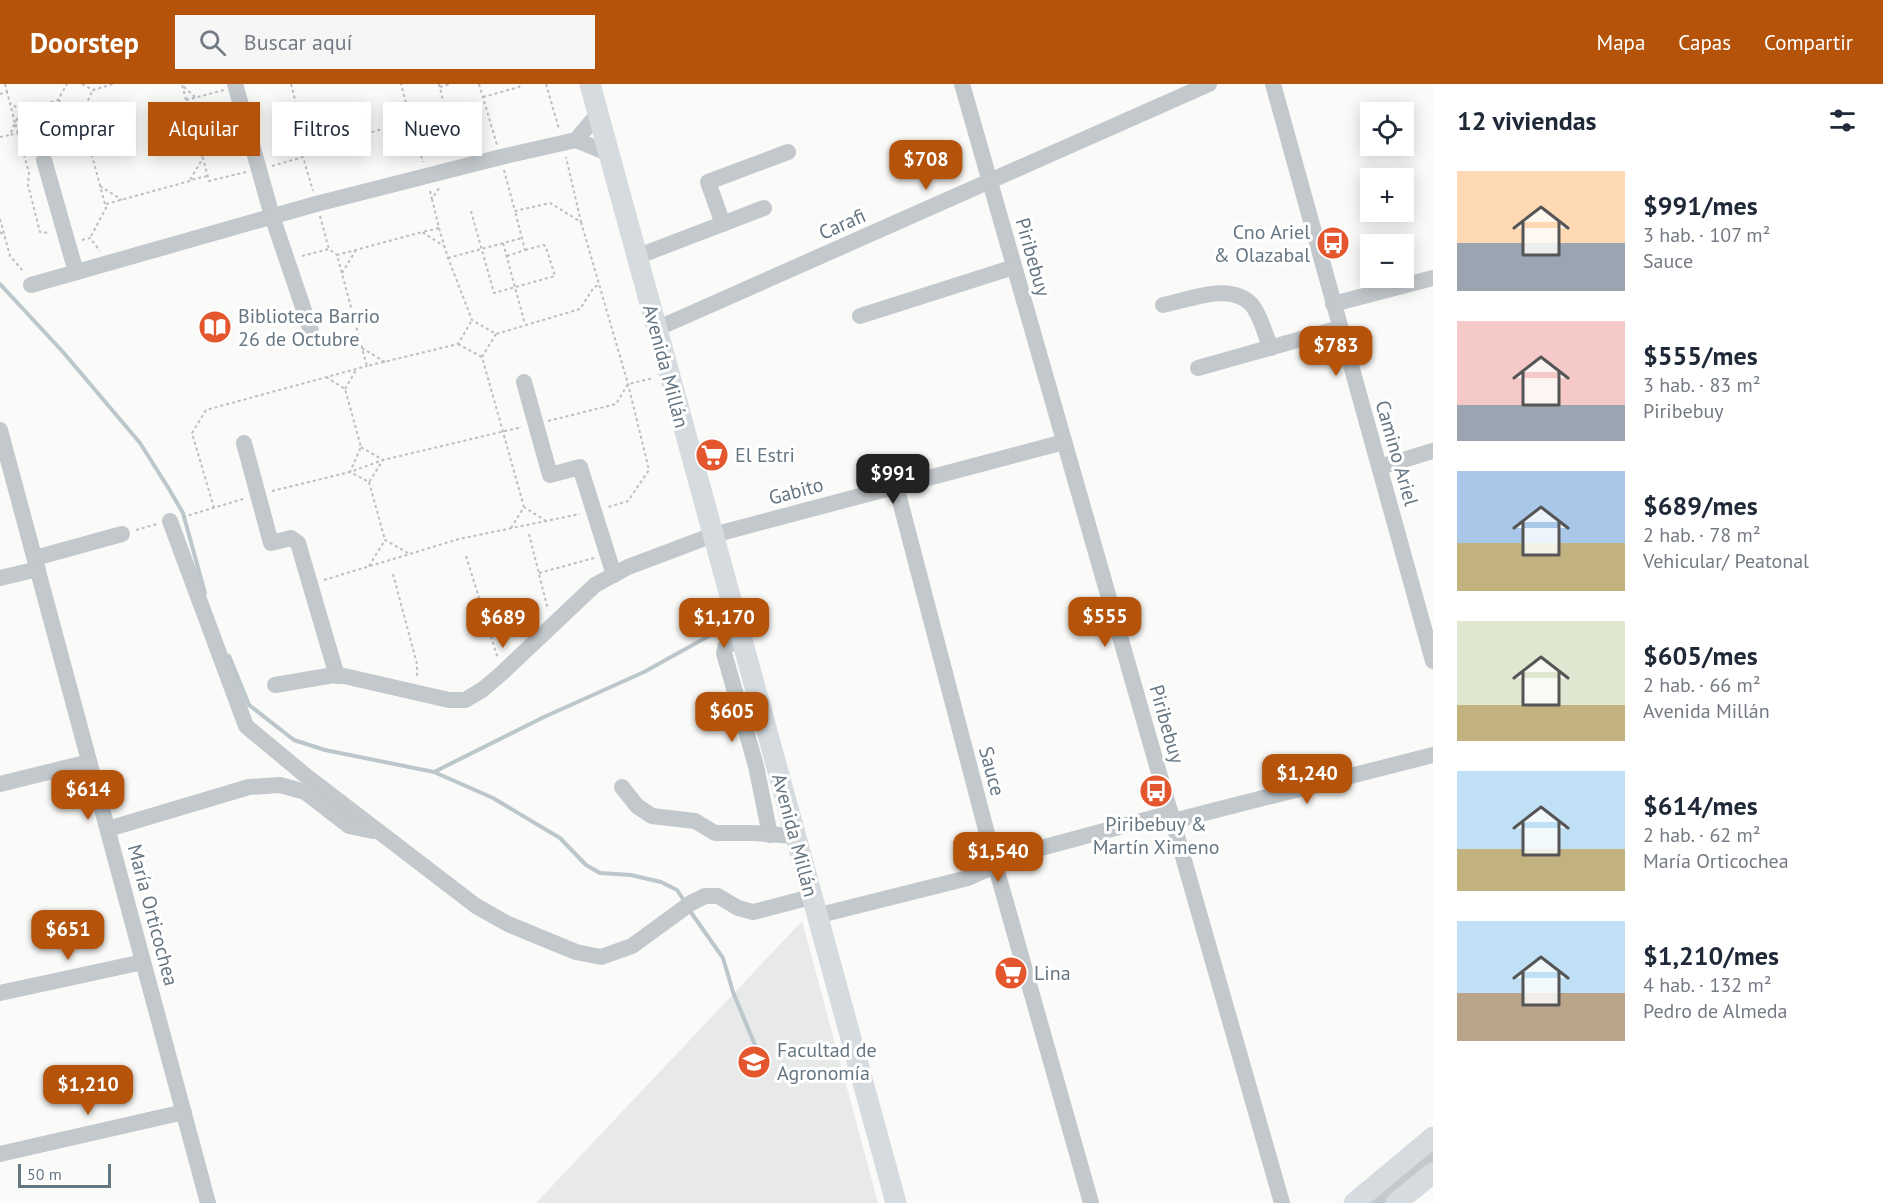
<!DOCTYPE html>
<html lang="es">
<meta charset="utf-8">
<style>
:root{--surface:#fff;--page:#f6f6f7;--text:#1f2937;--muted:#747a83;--accent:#b45309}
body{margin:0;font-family:"PT Sans",sans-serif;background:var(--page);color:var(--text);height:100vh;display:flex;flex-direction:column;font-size:22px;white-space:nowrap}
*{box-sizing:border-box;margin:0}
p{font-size:20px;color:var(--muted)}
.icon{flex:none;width:33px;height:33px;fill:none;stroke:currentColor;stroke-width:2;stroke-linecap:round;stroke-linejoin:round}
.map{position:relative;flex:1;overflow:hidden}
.details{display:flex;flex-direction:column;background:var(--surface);width:450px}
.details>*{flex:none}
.guide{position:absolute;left:18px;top:18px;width:570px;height:54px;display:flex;gap:12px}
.buttons{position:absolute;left:1360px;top:18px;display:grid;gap:12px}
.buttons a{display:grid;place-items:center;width:54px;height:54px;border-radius:0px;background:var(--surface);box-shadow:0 3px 15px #0003;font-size:30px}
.scale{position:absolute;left:18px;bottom:15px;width:93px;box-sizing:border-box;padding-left:6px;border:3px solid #657683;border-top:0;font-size:16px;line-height:21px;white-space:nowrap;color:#657683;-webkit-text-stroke:4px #fff;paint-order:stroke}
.price{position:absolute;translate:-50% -51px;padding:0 14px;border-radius:12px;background:var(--accent);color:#fff;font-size:20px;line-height:39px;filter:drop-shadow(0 2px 3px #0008)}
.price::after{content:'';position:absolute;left:50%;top:36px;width:18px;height:14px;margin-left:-9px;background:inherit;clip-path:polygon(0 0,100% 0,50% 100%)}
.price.on{background:#222;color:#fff}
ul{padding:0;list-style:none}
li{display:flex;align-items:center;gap:18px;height:150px;padding:0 24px}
li span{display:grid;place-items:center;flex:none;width:168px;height:120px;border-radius:0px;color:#555}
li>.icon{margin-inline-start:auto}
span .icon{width:72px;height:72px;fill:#fffc;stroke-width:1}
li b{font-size:26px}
h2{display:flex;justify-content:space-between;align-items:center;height:72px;padding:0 24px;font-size:26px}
.pill{padding:0 21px;border-radius:0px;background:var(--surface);box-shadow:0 3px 15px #0003;font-size:21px;line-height:54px}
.pill.on{background:var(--accent);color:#fff}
header{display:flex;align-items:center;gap:36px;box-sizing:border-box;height:84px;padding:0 30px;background:var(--accent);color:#fff}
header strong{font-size:28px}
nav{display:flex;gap:33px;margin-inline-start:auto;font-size:21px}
.search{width:420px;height:54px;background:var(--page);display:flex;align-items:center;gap:15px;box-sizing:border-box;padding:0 21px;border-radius:0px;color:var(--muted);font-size:22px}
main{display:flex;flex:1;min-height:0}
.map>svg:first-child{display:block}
.built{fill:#e8e9e9}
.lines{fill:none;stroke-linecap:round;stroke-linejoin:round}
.stream{stroke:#bbc7cb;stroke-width:4}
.path{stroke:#bbbfc2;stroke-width:2;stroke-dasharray:3 3;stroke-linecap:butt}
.minor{stroke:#c3c8cc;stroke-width:16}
.major{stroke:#d6dbdf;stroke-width:21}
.labels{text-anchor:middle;stroke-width:6;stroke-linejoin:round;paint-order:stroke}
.street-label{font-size:20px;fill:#657683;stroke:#fff}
.poi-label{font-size:20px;fill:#657683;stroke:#fff;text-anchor:start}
</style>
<header>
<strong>Doorstep</strong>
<div class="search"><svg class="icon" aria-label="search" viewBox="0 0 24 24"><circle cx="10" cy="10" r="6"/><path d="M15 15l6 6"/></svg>Buscar aquí</div>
<nav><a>Mapa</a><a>Capas</a><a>Compartir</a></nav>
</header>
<main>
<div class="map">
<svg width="1433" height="1119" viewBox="0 0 1433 1119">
<rect width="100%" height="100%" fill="#fafaf8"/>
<!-- built -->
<polygon class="built" points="802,837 878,1119 536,1119"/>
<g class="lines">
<!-- stream -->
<g class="stream">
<polyline points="0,200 63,268 140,359 169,405 183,429 205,509"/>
<polyline points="229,572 249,621 294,656 325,666 434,688 493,714 560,754 586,781 600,789 631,791 661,798 677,806 685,818"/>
<polyline points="434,688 544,633 644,588 716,548"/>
<polyline points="690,827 723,874 733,908 757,966"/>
</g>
<!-- path -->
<g class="path">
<polyline points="5,0 7,8"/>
<polyline points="82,0 93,6 113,0"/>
<polyline points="291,0 308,66 303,73"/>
<polyline points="439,0 448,37"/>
<polyline points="479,0 497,61"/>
<polyline points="546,0 559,45"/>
<polyline points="440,3 450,0"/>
<polyline points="0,10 7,8 15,39 22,27 10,19"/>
<polyline points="195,13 182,1 202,73"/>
<polyline points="483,13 519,3 521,0"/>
<polyline points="58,16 81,30 93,6"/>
<polyline points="186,16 224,6"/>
<polyline points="22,27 58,16 67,0"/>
<polyline points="81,30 106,124 90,154"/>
<polyline points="411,37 423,78"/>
<polyline points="393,43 406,19"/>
<polyline points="18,49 15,39 10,51 18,49 29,89 28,101 40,148 49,149"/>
<polyline points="0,53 10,51"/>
<polyline points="308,66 411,37 401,0"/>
<polyline points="272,82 303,73 313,107"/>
<polyline points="504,86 515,127 550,119 581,138 566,73"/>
<polyline points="207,92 190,96 203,74 209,97 246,88"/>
<polyline points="100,102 122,116"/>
<polyline points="430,107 432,115 439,104"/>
<polyline points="432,115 439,144 422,148 444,162"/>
<polyline points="106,120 190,97"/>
<polyline points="471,127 494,209 555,192 546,163 544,161 525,166"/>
<polyline points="320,132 329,165"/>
<polyline points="0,135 10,172 24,188"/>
<polyline points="581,138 628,300 649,386 628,417 608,423"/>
<polyline points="439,144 448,174 472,236 496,250 580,225 594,203 599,201"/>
<polyline points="0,148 5,152"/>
<polyline points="82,156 90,154 100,167"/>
<polyline points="503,159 525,240"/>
<polyline points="302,172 329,165 337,171"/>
<polyline points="507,172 525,166 515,127"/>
<polyline points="448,174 522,154"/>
<polyline points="342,189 356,166"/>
<polyline points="496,250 482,273 524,423"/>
<polyline points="458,260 482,273"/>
<polyline points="362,264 337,171 422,148"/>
<polyline points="385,278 362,264 367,282 458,260 472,236"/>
<polyline points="326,293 345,305 361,363 350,388 369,398 383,376 361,363"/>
<polyline points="345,305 356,286"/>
<polyline points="548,337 616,320 628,300 654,294"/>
<polyline points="369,398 385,456"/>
<polyline points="272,407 350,388 383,376 522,343"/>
<polyline points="214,424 192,349 206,326 367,282"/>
<polyline points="183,433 243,415"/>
<polyline points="511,444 524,423 546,437"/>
<polyline points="136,446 157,440"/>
<polyline points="529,450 548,526"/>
<polyline points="466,472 498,575"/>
<polyline points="369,482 385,456 408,469"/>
<polyline points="539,489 594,474"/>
<polyline points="393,490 417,580 417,594"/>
<polyline points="324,496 459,455 580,430"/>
</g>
<!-- minor -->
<g class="minor">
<polyline points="235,0 272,132 311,247"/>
<polyline points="962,0 1282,1119"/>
<polyline points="1273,0 1433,577"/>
<polyline points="576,56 608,69"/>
<polyline points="44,76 76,188"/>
<polyline points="723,140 708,98 788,68"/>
<polyline points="636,173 764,124"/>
<polyline points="31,201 316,120 501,73 576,56 598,30"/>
<polyline points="1333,220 1433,194"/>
<path d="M1163 221C1189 216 1231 197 1252 221 1261 232 1265 251 1271 264"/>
<polyline points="860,232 1014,183"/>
<polyline points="656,245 1209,0"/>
<polyline points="1198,284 1340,244"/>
<polyline points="524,298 550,391 580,383 614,491"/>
<polyline points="0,346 208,1119"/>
<polyline points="244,359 271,459 291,454 298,459 337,592"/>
<polyline points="1380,383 1433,367"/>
<polyline points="896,402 995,780 1091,1119"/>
<polyline points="170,437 246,642 305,691 476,822 508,840 576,868 601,873 632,862 691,819 705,812 718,812 738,824 753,828 811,813"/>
<polyline points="35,474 122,450"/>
<polyline points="0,494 38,485"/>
<polyline points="742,555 726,562 724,569 756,682 770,751"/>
<polyline points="275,601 334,591 344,592 449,616 465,616 482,606 502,589 595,501 628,483 713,451 1064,358"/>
<polyline points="0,700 89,678"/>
<polyline points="622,703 637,722 652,732 695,737 715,749 753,749 795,752"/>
<polyline points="1173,737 1433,671"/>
<polyline points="108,745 249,703 280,701 305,708 349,742 373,747"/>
<polyline points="816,832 968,794 1026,768 1171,729"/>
<polyline points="0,909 143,878"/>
<polyline points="0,1070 184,1028"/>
<polyline points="1373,1119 1433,1070"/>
</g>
<!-- major -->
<g class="major">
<polyline points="590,0 896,1119"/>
<polyline points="1354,1119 1433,1053"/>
<polyline points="1396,1119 1433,1089"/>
</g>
</g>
<!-- icons -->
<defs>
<symbol id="bus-disc" viewBox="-11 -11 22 22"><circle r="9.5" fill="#e4572e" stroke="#fff"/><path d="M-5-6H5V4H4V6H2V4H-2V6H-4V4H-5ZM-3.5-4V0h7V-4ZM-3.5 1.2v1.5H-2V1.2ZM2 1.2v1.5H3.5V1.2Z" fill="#fff"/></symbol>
<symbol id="library-disc" viewBox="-11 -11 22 22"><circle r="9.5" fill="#e4572e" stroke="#fff"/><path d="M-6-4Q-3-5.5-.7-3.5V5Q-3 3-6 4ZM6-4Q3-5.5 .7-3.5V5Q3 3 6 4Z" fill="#fff"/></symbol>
<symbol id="supermarket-disc" viewBox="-11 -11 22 22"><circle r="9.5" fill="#e4572e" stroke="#fff"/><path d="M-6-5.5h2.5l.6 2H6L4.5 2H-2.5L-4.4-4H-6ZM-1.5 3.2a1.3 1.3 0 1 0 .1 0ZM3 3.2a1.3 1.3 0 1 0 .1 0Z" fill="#fff"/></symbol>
<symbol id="university-disc" viewBox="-11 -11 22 22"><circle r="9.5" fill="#e4572e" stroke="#fff"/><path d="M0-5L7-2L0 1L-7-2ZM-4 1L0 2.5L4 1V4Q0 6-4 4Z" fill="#fff"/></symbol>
</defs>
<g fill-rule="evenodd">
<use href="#bus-disc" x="1314" y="140" width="38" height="38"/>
<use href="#library-disc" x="196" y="224" width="38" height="38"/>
<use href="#supermarket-disc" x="693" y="352" width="38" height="38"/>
<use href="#bus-disc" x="1137" y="688" width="38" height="38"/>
<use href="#supermarket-disc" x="992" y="870" width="38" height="38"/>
<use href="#university-disc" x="735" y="959" width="38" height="38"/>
</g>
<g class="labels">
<!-- street labels -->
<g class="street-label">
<text transform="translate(842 140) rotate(-24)" y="7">Carafi</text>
<text transform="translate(1033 173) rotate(74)" y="7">Piribebuy</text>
<text transform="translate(666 282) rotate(75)" y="7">Avenida Millán</text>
<text transform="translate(1397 369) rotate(74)" y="7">Camino Ariel</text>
<text transform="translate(796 407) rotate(-15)" y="7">Gabito</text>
<text transform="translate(1167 640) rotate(74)" y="7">Piribebuy</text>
<text transform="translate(992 687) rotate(75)" y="7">Sauce</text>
<text transform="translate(795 751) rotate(75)" y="7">Avenida Millán</text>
<text transform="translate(153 831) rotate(75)" y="7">María Orticochea</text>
</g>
<!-- poi labels -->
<g class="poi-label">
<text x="1310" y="155" text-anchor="end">Cno Ariel<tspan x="1310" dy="23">&amp; Olazabal</tspan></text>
<text x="238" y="239">Biblioteca Barrio<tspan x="238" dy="23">26 de Octubre</tspan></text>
<text x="735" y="378">El Estri</text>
<text x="1156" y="747" text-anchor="middle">Piribebuy &amp;<tspan x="1156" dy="23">Martín Ximeno</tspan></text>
<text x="1034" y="896">Lina</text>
<text x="777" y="973">Facultad de<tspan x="777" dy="23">Agronomía</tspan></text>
</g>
</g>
</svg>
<div class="buttons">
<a><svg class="icon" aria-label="locate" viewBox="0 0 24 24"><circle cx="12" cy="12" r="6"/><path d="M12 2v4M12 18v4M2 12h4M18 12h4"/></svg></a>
<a>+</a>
<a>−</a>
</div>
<div class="scale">50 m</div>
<b class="price" style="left:926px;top:107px">$708</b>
<b class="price" style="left:1336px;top:293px">$783</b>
<b class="price on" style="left:893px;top:421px">$991</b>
<b class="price" style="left:1105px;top:564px">$555</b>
<b class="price" style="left:503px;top:565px">$689</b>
<b class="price" style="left:724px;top:565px">$1,170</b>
<b class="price" style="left:732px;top:659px">$605</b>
<b class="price" style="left:1307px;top:721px">$1,240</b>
<b class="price" style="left:88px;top:737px">$614</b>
<b class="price" style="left:998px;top:799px">$1,540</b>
<b class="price" style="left:68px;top:877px">$651</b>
<b class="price" style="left:88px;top:1032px">$1,210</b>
<div class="guide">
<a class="pill">Comprar</a>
<a class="pill on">Alquilar</a>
<a class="pill">Filtros</a>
<a class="pill">Nuevo</a>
</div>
</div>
<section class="details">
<h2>12 viviendas<svg class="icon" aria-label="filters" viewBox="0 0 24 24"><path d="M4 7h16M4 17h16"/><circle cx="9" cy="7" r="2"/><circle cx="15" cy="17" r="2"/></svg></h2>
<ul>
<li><span style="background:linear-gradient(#ffd9b3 60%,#9aa5b1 0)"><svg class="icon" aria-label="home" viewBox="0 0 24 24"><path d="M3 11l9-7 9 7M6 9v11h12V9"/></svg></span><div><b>$991/mes</b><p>3 hab. · 107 m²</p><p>Sauce</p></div></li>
<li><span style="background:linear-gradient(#f6c9c9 70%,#9aa5b1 0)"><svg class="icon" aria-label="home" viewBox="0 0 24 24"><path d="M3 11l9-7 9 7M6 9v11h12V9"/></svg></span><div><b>$555/mes</b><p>3 hab. · 83 m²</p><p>Piribebuy</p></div></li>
<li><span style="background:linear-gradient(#a9c7e8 60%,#c2b280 0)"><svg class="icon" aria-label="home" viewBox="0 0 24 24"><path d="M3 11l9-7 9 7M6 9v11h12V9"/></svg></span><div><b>$689/mes</b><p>2 hab. · 78 m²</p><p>Vehicular/ Peatonal</p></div></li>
<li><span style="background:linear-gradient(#dfe7d0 70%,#c2b280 0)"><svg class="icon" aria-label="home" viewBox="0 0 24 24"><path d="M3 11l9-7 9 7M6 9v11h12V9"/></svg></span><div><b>$605/mes</b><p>2 hab. · 66 m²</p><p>Avenida Millán</p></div></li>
<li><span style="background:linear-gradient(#bfe0f5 65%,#c2b280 0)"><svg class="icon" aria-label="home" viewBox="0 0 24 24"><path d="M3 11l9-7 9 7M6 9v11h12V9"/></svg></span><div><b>$614/mes</b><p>2 hab. · 62 m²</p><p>María Orticochea</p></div></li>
<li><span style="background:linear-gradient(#bfe0f5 60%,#b9a48a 0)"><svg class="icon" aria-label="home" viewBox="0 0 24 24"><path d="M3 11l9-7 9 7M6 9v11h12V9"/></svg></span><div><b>$1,210/mes</b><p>4 hab. · 132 m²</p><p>Pedro de Almeda</p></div></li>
</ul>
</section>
</main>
